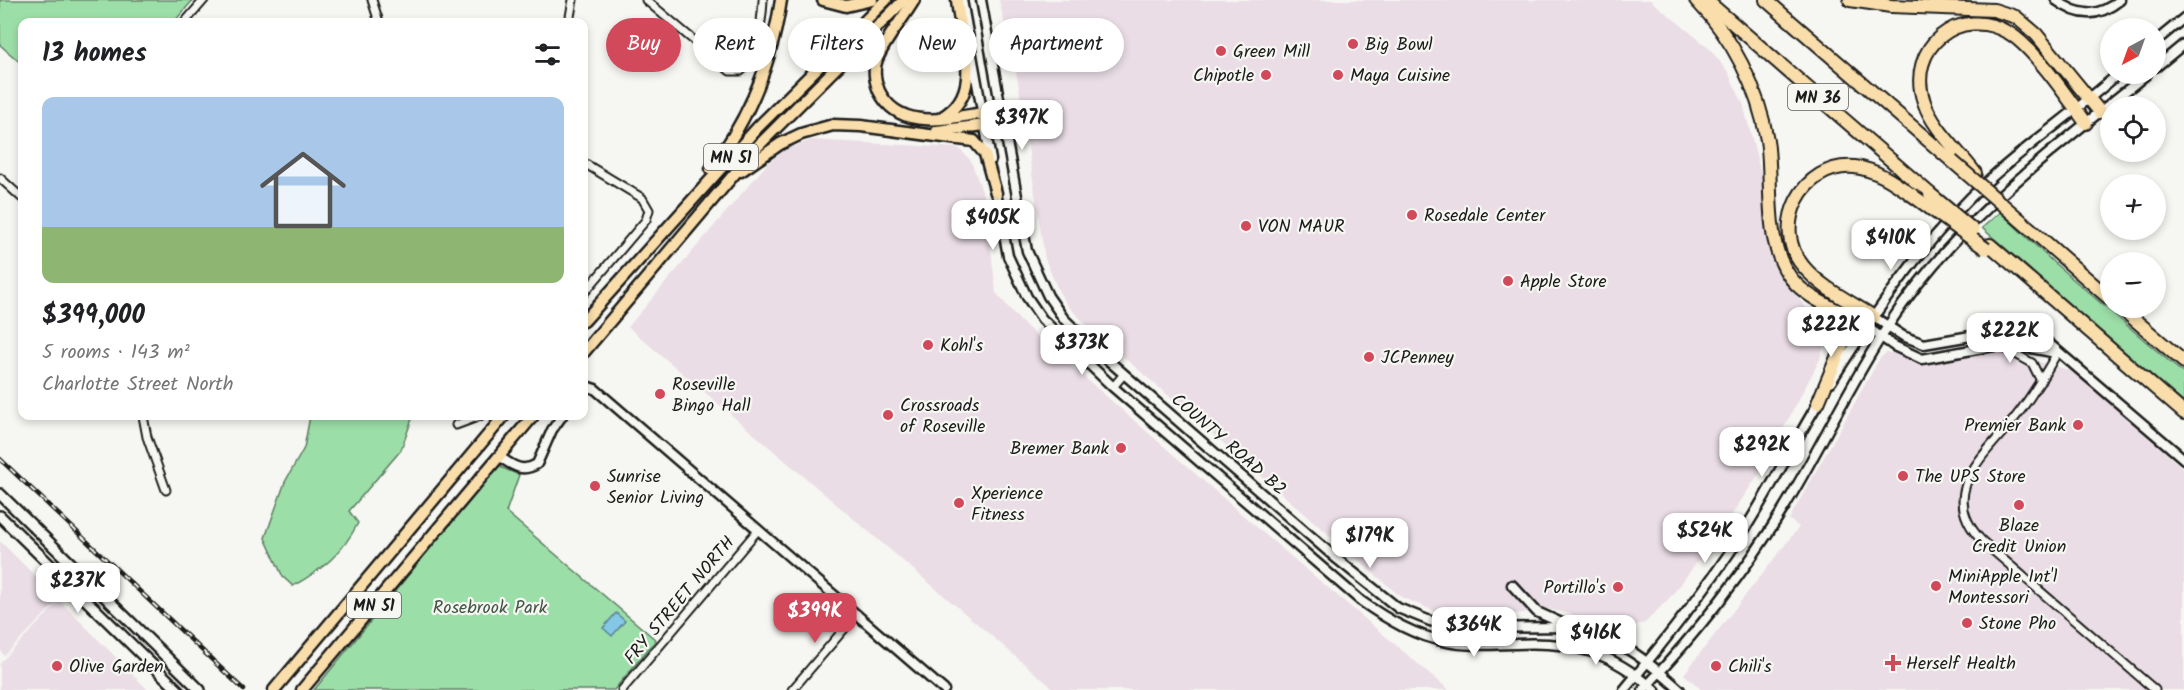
<!DOCTYPE html>
<meta charset="utf-8">
<style>
:root{--surface:#fff;--page:#f2f2f2;--text:#202124;--muted:#757577;--accent:#d1495b}
body{margin:0;font-family:Kalam,sans-serif;background:var(--page);color:var(--text);height:100vh;display:flex;flex-direction:column;font-size:22px;white-space:nowrap}
*{box-sizing:border-box;margin:0}
p{font-size:20px;color:var(--muted)}
.icon{flex:none;width:33px;height:33px;fill:none;stroke:currentColor;stroke-width:2;stroke-linecap:round;stroke-linejoin:round}
.map{position:relative;flex:1;overflow:hidden}
.drawer{position:absolute;left:18px;top:18px;width:570px;height:402px;display:flex;flex-direction:column;background:var(--surface);border-radius:12px;box-shadow:0 3px 9px #0003}
.drawer>*{flex:none}
.hud{position:absolute;left:606px;top:18px;width:570px;height:54px;display:flex;gap:12px}
.needle{width:39px;rotate:221deg}
.fabs{position:absolute;left:2100px;top:18px;display:grid;gap:12px}
.fabs a{display:grid;place-items:center;width:66px;height:66px;border-radius:50%;background:var(--surface);box-shadow:0 3px 9px #0003;font-size:30px}
.price{position:absolute;translate:-50% -51px;padding:0 14px;border-radius:12px;background:#fff;color:#222;font-size:20px;line-height:39px;filter:drop-shadow(0 2px 3px #0008)}
.price::after{content:'';position:absolute;left:50%;top:36px;width:18px;height:14px;margin-left:-9px;background:inherit;clip-path:polygon(0 0,100% 0,50% 100%)}
.price.selected{background:var(--accent);color:#fff}
ul{padding:0;list-style:none}
li{display:grid;align-content:center;gap:12px;height:318px;padding:0 24px}
li span{display:grid;place-items:center;height:186px;border-radius:12px;color:#555}
li>.icon{margin-inline-start:auto}
span .icon{width:108px;height:108px;fill:#fffc;stroke-width:1}
li b{font-size:26px}
h2{display:flex;justify-content:space-between;align-items:center;height:72px;padding:0 24px;font-size:26px}
.pill{padding:0 21px;border-radius:27px;background:var(--surface);box-shadow:0 3px 9px #0003;font-size:21px;line-height:54px}
.pill.selected{background:var(--accent);color:#fff}
.map>svg:first-child{display:block}
.built{fill:#eadde5}
.green{fill:#9cdea8;stroke:#5c7d62;stroke-width:1.5}
.water{fill:#84c8e5;stroke:#5a8395;stroke-width:1.5}
.lines{fill:none;stroke-linecap:round;stroke-linejoin:round}
.minor-casing{stroke:#1c1c1c;stroke-width:11}
.tertiary-casing{stroke:#1c1c1c;stroke-width:13}
.secondary-casing{stroke:#1c1c1c;stroke-width:14}
.trunk-casing{stroke:#1c1c1c;stroke-width:15}
.motorway-casing{stroke:#1c1c1c;stroke-width:16}
.minor{stroke:#f6f6f2;stroke-width:7}
.tertiary{stroke:#f6f6f2;stroke-width:8}
.secondary{stroke:#f6f6f2;stroke-width:9}
.trunk{stroke:#f9deab;stroke-width:10}
.motorway{stroke:#f9deab;stroke-width:12}
.rail-casing{stroke:#1c1c1c;stroke-width:4.5}
.rail{stroke:#f6f6f2;stroke-width:2;stroke-dasharray:7;stroke-linecap:butt}
.motorway-bridge-casing{stroke:#1c1c1c;stroke-width:16;stroke-linecap:butt}
.motorway-bridge{stroke:#f9deab;stroke-width:12}
.poi-dot{fill:#d1495b;stroke:#f6f6f2;stroke-width:2}
.labels{text-anchor:middle;stroke-width:4.5;stroke-linejoin:round;paint-order:stroke}
.shield{fill:#f6f6f2;stroke:#5d5d5c;stroke-width:1.5}
.shield-label{font-size:16px;font-weight:bold;fill:#1c1c1c}
.poi-label{font-size:18px;fill:#1c1c1c;stroke:#f6f6f2;text-anchor:start}
.street-label{font-size:18px;fill:#1c1c1c;stroke:#f6f6f2}
.park-label{font-size:18px;fill:#425646;stroke:#f6f6f2}
</style>
<div class="map">
<svg width="2184" height="690" viewBox="0 0 2184 690">
<rect width="100%" height="100%" fill="#f6f6f2"/>
<filter id="ink" filterUnits="userSpaceOnUse"><feTurbulence type="fractalNoise" baseFrequency=".0167" numOctaves="2"/><feDisplacementMap in="SourceGraphic" scale="12" xChannelSelector="R" yChannelSelector="G"/><feConvolveMatrix kernelMatrix="1 2 1 2 8 2 1 2 1" color-interpolation-filters="sRGB"/></filter>
<g filter="url(#ink)">
<!-- built -->
<g class="built">
<polygon points="999,0 1650,0 1708,47 1728,72 1743,104 1761,174 1772,260 1781,277 1824,329 1826,337 1820,359 1762,469 1720,532 1672,595 1645,623 1628,627 1548,609 1484,619 1468,618 1439,613 1401,597 1088,326 1069,307 1059,292 1045,259 1018,81"/>
<polygon points="811,140 959,148 971,161 985,200 996,293 1021,322 1261,531 1449,690 1055,690 628,327 767,164 785,150"/>
<polygon points="1999,351 2072,371 2184,469 2184,690 1702,690 1684,674 1799,527 1789,519 1880,358 1886,353 1894,353 1916,363 1929,365 1974,353"/>
<polygon points="0,541 59,600 4,656 0,649"/>
<polygon points="60,601 148,690 0,690 0,663"/>
</g>
<!-- green -->
<g class="green">
<polygon points="0,0 193,0 174,22 22,22 22,64 0,45"/>
<polygon points="2000,212 2053,262 2184,374 2184,403 1982,228"/>
<path d="M310 416H413L401 450 349 511 358 523C342 554 323 569 293 586L283 577 265 538 285 482 304 448Z"/>
<polygon points="498,466 519,475 506,512 656,640 614,690 314,690"/>
</g>
<!-- water -->
<polygon class="water" points="616,613 625,621 612,636 603,628"/>
<g class="lines">
<defs>
<g id="minor">
<polyline points="372,0 379,22"/>
<path d="M646 0 730 71H741C757 55 762 22 763 0"/>
<polyline points="185,22 204,0"/>
<polyline points="569,22 573,0"/>
<polyline points="584,163 642,198 649,210 646,220 584,293"/>
<polyline points="0,178 22,198"/>
<polyline points="1999,345 2032,363 2041,381"/>
<path d="M2057 353C2044 376 2031 398 2014 419 1984 456 1936 493 1982 541L2155 690"/>
<polyline points="1113,387 1124,374"/>
<polyline points="143,416 147,437 166,490"/>
<polyline points="456,425 480,416"/>
<polyline points="622,690 758,530"/>
<polyline points="792,690 857,614"/>
</g>
<g id="tertiary">
<polyline points="962,0 991,160"/>
<path d="M981 0 1027 251 1048 296 1064 319 1094 348 1337 559 1398 608 1430 621 1467 628 1568 627C1613 633 1648 661 1680 690"/>
<path d="M2056 0C2079 17 2098 18 2120 0"/>
<polyline points="2156,41 2184,18"/>
<polyline points="2156,67 2184,44"/>
<polyline points="983,113 1002,110"/>
<polyline points="985,125 1004,122"/>
<path d="M995 187 1008 256 1027 297 1042 319 1113 387 1361 601C1388 620 1415 636 1447 642 1470 647 1493 644 1516 644 1575 641 1610 652 1655 690"/>
<polyline points="1874,317 1903,336 1924,344 1994,332 2015,333 2046,341 2184,459"/>
<polyline points="1867,327 1894,346 1922,359 1999,345 2016,345 2056,353"/>
<path d="M1831 382C1877 309 1927 236 1991 178 2032 141 2078 110 2118 74"/>
<polyline points="584,390 589,387 595,389 944,690"/>
<path d="M500 457C513 466 522 473 537 464L552 430 562 416"/>
<polyline points="1512,585 1537,612 1568,626"/>
<path d="M1624 690C1664 642 1704 592 1738 540 1768 494 1792 446 1820 400"/>
<path d="M1643 690C1695 635 1742 576 1782 511 1819 451 1849 385 1888 326 1955 222 2053 150 2147 74"/>
</g>
<g id="secondary">
<polyline points="0,494 200,690"/>
<polyline points="0,516 178,690"/>
</g>
<g id="trunk">
<polyline points="823,0 846,6 872,0"/>
<path d="M914 0C903 19 886 38 877 59 873 69 875 81 879 91 899 132 948 118 983 113"/>
<path d="M942 117C986 92 960 40 957 0"/>
<polyline points="937,131 985,125"/>
<path d="M711 169C749 119 772 62 781 0"/>
<polyline points="741,171 780,144 801,134 833,125 861,126 974,141 985,154 996,193"/>
<polyline points="584,321 758,127 886,0"/>
<polyline points="584,352 758,146 904,0"/>
<polyline points="274,690 504,416"/>
<polyline points="302,690 533,416"/>
</g>
<g id="motorway">
<path d="M1696 0C1733 38 1758 88 1767 140 1774 186 1761 249 1797 285 1817 304 1845 312 1867 327"/>
<polyline points="1706,0 1930,194"/>
<polyline points="1766,0 1952,161"/>
<polyline points="1850,0 1891,6 1994,10 2016,17 2036,34 2100,112"/>
<path d="M1975 173C1958 150 1933 129 1924 102 1905 48 1960 3 2009 33 2033 47 2068 98 2086 123"/>
<polyline points="2019,219 2110,299"/>
<polyline points="1990,245 2184,413"/>
<polyline points="2121,308 2184,362"/>
<path d="M1874 317C1851 302 1821 288 1803 266 1770 227 1802 162 1855 167 1877 170 1894 182 1912 195"/>
<polyline points="1818,403 1843,343 1843,332 1827,308"/>
</g>
</defs>
<!-- minor casing -->
<use href="#minor" class="minor-casing"/>
<!-- tertiary casing -->
<use href="#tertiary" class="tertiary-casing"/>
<!-- secondary casing -->
<use href="#secondary" class="secondary-casing"/>
<!-- trunk casing -->
<use href="#trunk" class="trunk-casing"/>
<!-- motorway casing -->
<use href="#motorway" class="motorway-casing"/>
<!-- minor -->
<use href="#minor" class="minor"/>
<!-- tertiary -->
<use href="#tertiary" class="tertiary"/>
<!-- secondary -->
<use href="#secondary" class="secondary"/>
<!-- trunk -->
<use href="#trunk" class="trunk"/>
<!-- motorway -->
<use href="#motorway" class="motorway"/>
<defs>
<polyline id="rail" points="0,459 244,690"/>
</defs>
<!-- rail casing -->
<use href="#rail" class="rail-casing"/>
<!-- rail -->
<use href="#rail" class="rail"/>
<defs>
<g id="motorway-bridge">
<polyline points="1952,161 2019,219"/>
<polyline points="1930,194 1973,230"/>
<polyline points="1912,195 1986,249"/>
</g>
</defs>
<!-- motorway-bridge casing -->
<use href="#motorway-bridge" class="motorway-bridge-casing"/>
<!-- motorway-bridge -->
<use href="#motorway-bridge" class="motorway-bridge"/>
</g>
</g>
<!-- markers -->
<g class="poi-dot">
<circle cx="1353" cy="44" r="6"/>
<circle cx="1221" cy="51" r="6"/>
<circle cx="1266" cy="75" r="6"/>
<circle cx="1338" cy="75" r="6"/>
<circle cx="1412" cy="215" r="6"/>
<circle cx="1246" cy="226" r="6"/>
<circle cx="1508" cy="281" r="6"/>
<circle cx="928" cy="345" r="6"/>
<circle cx="1369" cy="357" r="6"/>
<circle cx="660" cy="394" r="6"/>
<circle cx="888" cy="415" r="6"/>
<circle cx="2078" cy="425" r="6"/>
<circle cx="1121" cy="448" r="6"/>
<circle cx="1903" cy="476" r="6"/>
<circle cx="595" cy="486" r="6"/>
<circle cx="959" cy="503" r="6"/>
<circle cx="2019" cy="505" r="6"/>
<circle cx="1936" cy="586" r="6"/>
<circle cx="1618" cy="587" r="6"/>
<circle cx="1967" cy="623" r="6"/>
<path d="M1890 654h6v6h6v6h-6v6h-6v-6h-6v-6h6z"/>
<circle cx="57" cy="666" r="6"/>
<circle cx="1716" cy="666" r="6"/>
</g>
<g class="labels">
<!-- shield labels -->
<g class="shield">
<rect x="1788" y="84" width="60" height="26" rx="4.5"/>
<rect x="704" y="144" width="54" height="26" rx="4.5"/>
<rect x="347" y="592" width="54" height="26" rx="4.5"/>
</g>
<g class="shield-label">
<text x="1818" y="103">MN 36</text>
<text x="731" y="163">MN 51</text>
<text x="374" y="611">MN 51</text>
</g>
<!-- poi labels -->
<g class="poi-label">
<text x="1365" y="50">Big Bowl</text>
<text x="1233" y="57">Green Mill</text>
<text x="1254" y="81" text-anchor="end">Chipotle</text>
<text x="1350" y="81">Maya Cuisine</text>
<text x="1424" y="221">Rosedale Center</text>
<text x="1258" y="232">VON MAUR</text>
<text x="1520" y="287">Apple Store</text>
<text x="940" y="351">Kohl's</text>
<text x="1381" y="363">JCPenney</text>
<text x="672" y="390">Roseville<tspan x="672" dy="21">Bingo Hall</tspan></text>
<text x="900" y="411">Crossroads<tspan x="900" dy="21">of Roseville</tspan></text>
<text x="2066" y="431" text-anchor="end">Premier Bank</text>
<text x="1109" y="454" text-anchor="end">Bremer Bank</text>
<text x="607" y="482">Sunrise<tspan x="607" dy="21">Senior Living</tspan></text>
<text x="1915" y="482">The UPS Store</text>
<text x="971" y="499">Xperience<tspan x="971" dy="21">Fitness</tspan></text>
<text x="2019" y="531" text-anchor="middle">Blaze<tspan x="2019" dy="21">Credit Union</tspan></text>
<text x="1948" y="582">MiniApple Int'l<tspan x="1948" dy="21">Montessori</tspan></text>
<text x="1606" y="593" text-anchor="end">Portillo's</text>
<text x="1979" y="629">Stone Pho</text>
<text x="1906" y="669">Herself Health</text>
<text x="69" y="672">Olive Garden</text>
<text x="1728" y="672">Chili's</text>
</g>
<!-- street labels -->
<g class="street-label">
<text transform="translate(1229 444) rotate(41)" y="6">COUNTY ROAD B2</text>
<text transform="translate(679 600) rotate(-50)" y="6">FRY STREET NORTH</text>
</g>
<!-- park labels -->
<g class="park-label">
<text x="490" y="613">Rosebrook Park</text>
</g>
</g>
</svg>
<div class="fabs">
<a><svg class="needle" viewBox="-14 -14 28 28"><path d="M0-13l5 13h-10z" fill="#e53935"/><path d="M0 13l5-13h-10z" fill="#757577"/></svg></a>
<a><svg class="icon" aria-label="locate" viewBox="0 0 24 24"><circle cx="12" cy="12" r="6"/><path d="M12 2v4M12 18v4M2 12h4M18 12h4"/></svg></a>
<a>+</a>
<a>−</a>
</div>
<b class="price" style="left:1022px;top:151px">$397K</b>
<b class="price" style="left:993px;top:251px">$405K</b>
<b class="price" style="left:1891px;top:271px">$410K</b>
<b class="price" style="left:1831px;top:358px">$222K</b>
<b class="price" style="left:2010px;top:364px">$222K</b>
<b class="price" style="left:1082px;top:376px">$373K</b>
<b class="price" style="left:1762px;top:478px">$292K</b>
<b class="price" style="left:1705px;top:564px">$524K</b>
<b class="price" style="left:1370px;top:569px">$179K</b>
<b class="price" style="left:78px;top:614px">$237K</b>
<b class="price selected" style="left:815px;top:644px">$399K</b>
<b class="price" style="left:1474px;top:658px">$364K</b>
<b class="price" style="left:1596px;top:666px">$416K</b>
<div class="hud">
<a class="pill selected">Buy</a>
<a class="pill">Rent</a>
<a class="pill">Filters</a>
<a class="pill">New</a>
<a class="pill">Apartment</a>
</div>
<section class="drawer">
<h2>13 homes<svg class="icon" aria-label="filters" viewBox="0 0 24 24"><path d="M4 7h16M4 17h16"/><circle cx="9" cy="7" r="2"/><circle cx="15" cy="17" r="2"/></svg></h2>
<ul>
<li><span style="background:linear-gradient(#a9c7e8 70%,#8fb573 0)"><svg class="icon" aria-label="home" viewBox="0 0 24 24"><path d="M3 11l9-7 9 7M6 9v11h12V9"/></svg></span><div><b>$399,000</b><p>5 rooms · 143 m²</p><p>Charlotte Street North</p></div></li>
</ul>
</section>
</div>
